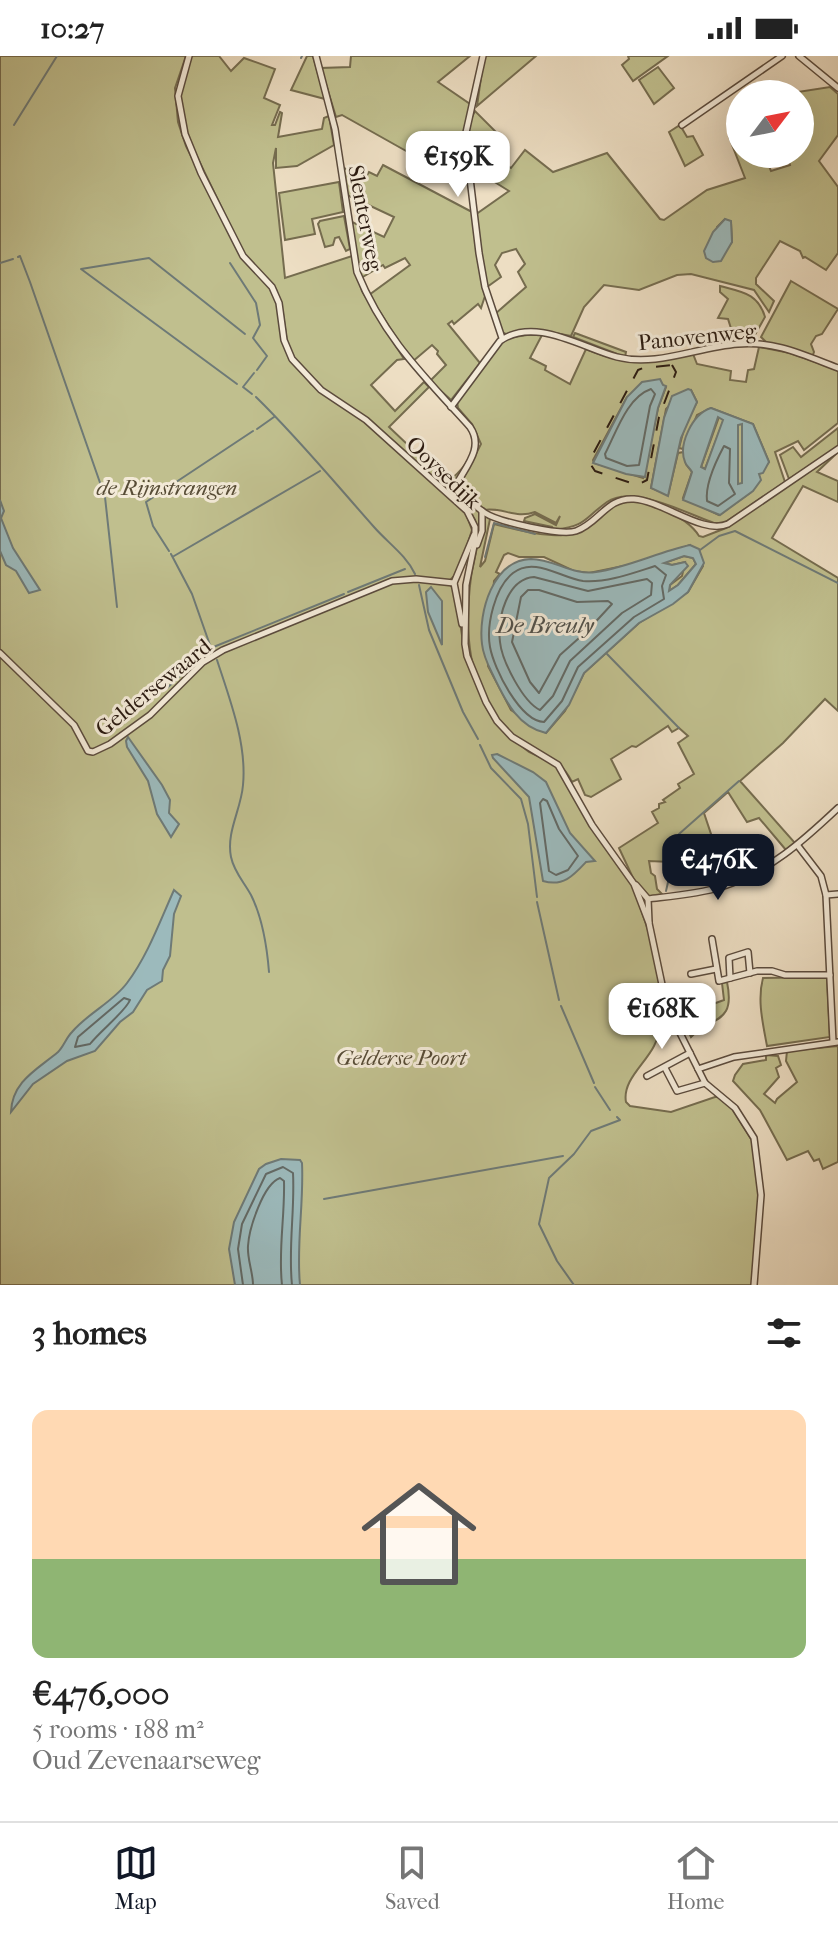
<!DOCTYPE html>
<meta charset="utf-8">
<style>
:root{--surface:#fff;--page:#f6f6f6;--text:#222;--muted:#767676;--line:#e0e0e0;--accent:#111827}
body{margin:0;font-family:"IM FELL French Canon",serif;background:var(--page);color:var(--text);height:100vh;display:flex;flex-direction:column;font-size:30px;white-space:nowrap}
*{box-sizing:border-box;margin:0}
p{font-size:26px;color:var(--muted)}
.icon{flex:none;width:44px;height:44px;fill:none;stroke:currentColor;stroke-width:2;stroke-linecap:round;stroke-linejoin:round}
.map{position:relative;height:1229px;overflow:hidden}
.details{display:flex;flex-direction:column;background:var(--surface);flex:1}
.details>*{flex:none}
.needle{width:52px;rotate:58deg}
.buttons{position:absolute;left:726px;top:24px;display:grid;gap:16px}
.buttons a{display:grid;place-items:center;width:88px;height:88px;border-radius:50%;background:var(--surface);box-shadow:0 8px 32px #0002;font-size:40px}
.price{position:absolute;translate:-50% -68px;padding:0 18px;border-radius:16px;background:#fff;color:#222;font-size:26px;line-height:52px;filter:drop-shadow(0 2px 4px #0008)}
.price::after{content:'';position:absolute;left:50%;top:48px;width:24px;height:18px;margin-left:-12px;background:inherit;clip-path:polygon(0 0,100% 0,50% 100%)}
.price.on{background:var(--accent);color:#fff}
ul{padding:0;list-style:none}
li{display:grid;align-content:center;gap:16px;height:424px;padding:0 32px}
li span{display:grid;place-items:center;height:248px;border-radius:16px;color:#555}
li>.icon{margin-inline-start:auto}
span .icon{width:144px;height:144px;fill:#fffc;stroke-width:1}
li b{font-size:34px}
h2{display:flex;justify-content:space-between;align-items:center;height:96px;padding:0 32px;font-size:34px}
.status{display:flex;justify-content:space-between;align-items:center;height:56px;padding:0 40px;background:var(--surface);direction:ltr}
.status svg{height:22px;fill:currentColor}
.menu{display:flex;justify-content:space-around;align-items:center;height:112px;border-top:2px solid var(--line);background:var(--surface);font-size:22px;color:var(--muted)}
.menu a{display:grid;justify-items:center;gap:4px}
.menu .on{color:var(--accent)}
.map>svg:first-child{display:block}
.green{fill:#c0bf8e;stroke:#756c4f;stroke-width:2;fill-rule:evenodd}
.water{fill:#9cbabc;stroke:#6e7a77;stroke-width:2;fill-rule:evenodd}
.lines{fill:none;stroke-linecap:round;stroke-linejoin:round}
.shore{stroke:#636a66;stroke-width:2}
.stream{stroke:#6e7a77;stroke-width:2}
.street-casing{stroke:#5b4b3d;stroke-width:8}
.street{stroke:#f3ead8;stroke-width:5}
.rail{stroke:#2a1a10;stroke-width:2;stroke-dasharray:14 14;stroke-linecap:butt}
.labels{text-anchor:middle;stroke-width:6;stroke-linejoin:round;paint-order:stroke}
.street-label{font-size:22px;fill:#2a1a10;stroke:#f3ead8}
.park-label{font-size:22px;font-style:italic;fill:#574c36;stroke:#f3ead8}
.water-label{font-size:24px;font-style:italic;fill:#52524c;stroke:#f3ead8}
</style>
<div class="status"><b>10:27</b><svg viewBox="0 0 49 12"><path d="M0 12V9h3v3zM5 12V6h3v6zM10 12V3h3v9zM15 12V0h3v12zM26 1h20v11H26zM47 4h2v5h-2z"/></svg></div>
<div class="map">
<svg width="838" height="1229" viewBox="0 0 838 1229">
<rect width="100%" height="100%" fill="#eddec3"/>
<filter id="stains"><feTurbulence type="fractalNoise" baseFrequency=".0025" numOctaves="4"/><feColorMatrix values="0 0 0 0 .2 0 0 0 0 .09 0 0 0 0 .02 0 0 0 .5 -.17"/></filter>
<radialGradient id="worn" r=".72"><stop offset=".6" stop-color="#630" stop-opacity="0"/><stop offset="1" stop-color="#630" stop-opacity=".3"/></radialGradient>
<!-- green -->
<g class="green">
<path d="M0 0H186L175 32 178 66 186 90 242 201 269 229 276 241 287 297 311 328 366 366 465 455 472 474 459 515 448 526 455 535 465 598 487 653 506 678 529 696 556 709 633 830 651 883 661 935V953L665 946C663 961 661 976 654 990 645 1008 622 1025 626 1046L630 1050 671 1056 715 1041H721L730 1049 753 1086 759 1134 752 1229H0Z"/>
<path d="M190 0H219L231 15 244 2 275 13 264 42 280 49 272 69H275L280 56 282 57 278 81 322 73 324 62 329 60 334 89 297 110 276 112V92L273 107 285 222 352 200 362 235 404 303 397 304 371 329 395 355 424 326 429 331 389 371 447 426C459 418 477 398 473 382 471 376 466 370 463 365 485 392 468 406 453 431L445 432 435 426 363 361 317 329 292 300 287 286 283 258 276 233 245 200 188 82 180 41Z"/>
<polygon points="307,0 313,0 325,43 291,34"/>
<polygon points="351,0 470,0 438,26 470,48 464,82 466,107 436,87 424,105 342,59 336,61 321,12 350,11"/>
<polygon points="484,0 536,0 477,50"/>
<polygon points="628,0 668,0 633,25 622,9 629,3"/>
<polygon points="658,11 674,32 654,48 639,24"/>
<path d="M830 31 838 38V79L819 105 838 131V197L826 214 805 201 803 202 800 195 780 185 756 222V228L774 245 769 256 754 234 691 218 677 219 639 234 604 229 584 251 571 280 539 274 506 278 501 276 495 258 526 231 518 216 525 208 516 193 502 197 495 209 501 221 487 231 475 159 509 135 469 110C467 90 465 72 475 55L498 78 486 95 511 112 525 94 553 116 607 97 660 163 664 164 707 134 745 122 729 81 740 76V98H764L771 115 790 109 787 98H800V38H785ZM725 163 731 167 732 186 722 200 717 171Z"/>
<polygon points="680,69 687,81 693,80 703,99 685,110 669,76"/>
<polygon points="383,109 472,156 485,240 481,252 478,248 454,268 452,265 448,268 480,307 451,344 430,325 446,309 437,298 438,295 432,289 412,306 369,239 410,209 405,202 385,212 383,209 376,213 374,205 369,208 373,215 361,222 350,165 384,181 394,161 345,138 341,110 364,124 369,116 377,120"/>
<polygon points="339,126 343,156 312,163 315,178 285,184 279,137"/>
<polygon points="344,160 350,193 346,195 339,181 335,182 333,189 325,191 318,168 320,165"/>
<polygon points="791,225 838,253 822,278 816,280 811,288 814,296 812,301 768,288 761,281"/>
<path d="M720 230C742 236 758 237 765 261L752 284 735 285 728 263 718 262 728 243 720 236Z"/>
<polygon points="575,277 626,296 625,301 573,281"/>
<path d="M527 279H542L530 302 546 310 545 314 570 328 586 293C630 311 648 308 693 298L697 308 731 315 730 324 746 326 748 314 754 313 759 291 790 297 838 314V367L804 394 798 385 775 396 785 426 724 467H714C688 458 632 428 607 446 582 464 588 469 554 474L552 471 524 465 525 462 535 458 556 469 560 460 556 467 535 456C515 463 503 451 484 454L467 439 462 425 481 388 472 368 458 352 457 346 500 287 508 282ZM662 329 666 331 658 352 643 422 594 407 593 404 627 341ZM691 334 697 346 685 369 679 392 683 393 697 359 711 352 753 368 769 406 759 417 751 436 719 459 683 442 692 416 686 408 684 396 678 397 668 439 651 432 666 353 682 337Z"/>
<polygon points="719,361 724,363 705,413 701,411"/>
<polygon points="738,368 742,368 742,428 737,428"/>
<polygon points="838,372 838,391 789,423 780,399 793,391 801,401"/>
<path d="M838 396 817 416 838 425V446L803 430 772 482 838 522V655L825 643 783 687 740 725 795 787 786 794 759 762 747 766 728 736 704 757 715 790 681 802 675 788 671 806 649 805 651 817 655 820 657 833 662 838 649 840 634 824 619 792 658 767 652 756 659 752V748L665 746 663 744 680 732 678 728 694 718 678 687 688 680 679 672 672 676 668 670 636 691 632 690 611 703 621 723 591 741 585 739 578 723 572 726C555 692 528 698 506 673 467 630 464 575 471 521 473 507 478 493 478 479L475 464 457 437 459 427 462 439 490 463 480 511 485 505 494 468C513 473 554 484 571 477 589 471 602 454 618 448 642 438 687 460 699 480L703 481 726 472ZM690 489 703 510 688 536 639 567 584 617 565 655 546 677 511 654 488 610 494 525 500 518 496 516 504 499 508 497 519 501H544L574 515 589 517 643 506Z"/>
<polygon points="684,500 693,502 696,508 678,529 669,535 670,529 682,520 685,506 672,509 664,507"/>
<path d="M827 921 830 981 767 990C763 968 757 944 763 922Z"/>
<path d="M727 926C736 969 711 960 691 981L686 970 683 971 671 949 697 940 702 952 724 944 722 927Z"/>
<polygon points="838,990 838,1106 823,1113 819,1103 814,1105 808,1095 787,1104 760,1054 733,1025 735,1019 743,1008 766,1004 766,999 778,1000 781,1009 776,1012 779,1021 764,1038 775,1047 777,1043 797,1026 786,1005 787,995"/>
</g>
<!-- water -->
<g class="water">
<polygon points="725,163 731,165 732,186 721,205 713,206 706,202 704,195 713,176"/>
<polygon points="660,323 663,329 666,330 658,352 645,421 626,418 593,407 627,341 642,326"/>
<polygon points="688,333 691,334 697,346 681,382 668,440 651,432 664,362 672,340"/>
<path d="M711 352 753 368 769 406 763 417 759 418 761 424 753 435 720 459 683 444 692 416C690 412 686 410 685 406 678 389 692 358 711 352ZM718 361 723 364 705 413 701 411ZM742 368V427L738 428V369Z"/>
<polygon points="0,444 4,455 1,462 13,492 40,534 29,537 16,515 6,509 0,495"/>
<path d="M690 489 699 493 704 507 688 536 673 548 639 567 584 617 569 649 546 677C516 671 504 641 492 617 487 607 483 598 482 588 478 556 493 504 531 503 554 503 573 520 596 516 629 511 658 496 690 489ZM684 500 693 502 696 508 678 529 669 535 670 529 688 510 685 506 672 509 664 507Z"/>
<polygon points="431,531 442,545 442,589 428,556 426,536"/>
<polygon points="128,681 162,729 170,744 169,757 179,768 171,781 157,758 148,725 127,691 126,685"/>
<path d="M497 698 533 716 546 726 570 777 595 805 586 806C573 820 563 831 543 825L529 741 493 702 492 699Z"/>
<path d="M174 834 181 840 174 858 170 900 163 914 162 925 147 934 133 956 120 966 95 995 67 1005 33 1028 11 1056C12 1025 38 1013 58 996 64 990 66 982 72 976 88 957 113 946 127 927 148 899 160 865 174 834Z"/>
<path d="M281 1103 300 1104 302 1107C304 1148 296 1188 300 1229H235L229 1193 234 1166 259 1113 266 1108Z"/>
</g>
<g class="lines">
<!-- shore -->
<g class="shore">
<path d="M651 333 655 338 650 350 639 409 627 410 606 402 605 398C616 377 627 341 651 333Z"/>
<path d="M724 390 730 393 729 427 735 438 718 450 707 445C705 429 716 405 724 390Z"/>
<path d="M655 510 666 519 662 530 664 543 634 561 578 611 562 645 544 666C520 665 494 613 490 591 486 569 495 531 513 517 534 500 561 522 583 525 607 527 633 517 655 510Z"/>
<path d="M534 521 588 535 647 523 652 527 651 539 622 557 570 605 553 640 540 654C523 646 502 605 500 586 497 562 507 523 534 521Z"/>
<polygon points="528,534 539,534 577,546 608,545 612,548 588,574 560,599 539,637 530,626 512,586 521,541"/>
<polygon points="543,743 547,745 559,773 578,800 568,814 556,819 549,815 540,747"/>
<path d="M124 942 130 944C126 955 100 975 90 988L75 991 78 981Z"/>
<path d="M243 1229 238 1193 242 1168 266 1118 283 1111 293 1117C295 1155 288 1191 292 1229"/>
<path d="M253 1229C253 1216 247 1203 248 1190 249 1173 263 1128 280 1122L284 1125C285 1161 278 1194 282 1229"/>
</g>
<!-- stream -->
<g class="stream">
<polyline points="301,2 302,0"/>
<polyline points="14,69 57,0"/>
<polyline points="18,201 20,200 30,226 105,441 117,551"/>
<polyline points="0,207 13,203"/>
<polyline points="230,207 256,247 260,269 253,282 267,300 257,314"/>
<polyline points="237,328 81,213 149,202 245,278"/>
<polyline points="252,338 243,331 254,317"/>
<path d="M256 341C298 382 335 427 374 471 388 487 406 499 415 518"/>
<polyline points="257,373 274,361"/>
<polyline points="700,494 719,480 735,475 838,527"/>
<polyline points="169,495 153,470 146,446 253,375"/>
<polyline points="171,498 192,538 211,592 344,538"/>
<polyline points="174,500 320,415"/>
<polyline points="485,501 494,467 535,478"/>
<polyline points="419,529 429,574 463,656 478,683"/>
<polyline points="348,536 405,513"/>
<polyline points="607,598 679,672"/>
<path d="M217 604C230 644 247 688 243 729 241 754 226 776 231 801 234 816 244 826 251 839 262 861 267 891 269 916"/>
<polyline points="167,632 210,593"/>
<polyline points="480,689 491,712 521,743 528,768 537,841"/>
<polyline points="666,835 679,778 739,725"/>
<polyline points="537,846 559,944"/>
<polyline points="561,950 594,1027"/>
<polyline points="595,1031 610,1054"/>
<polyline points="324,1143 563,1100"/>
<polyline points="574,1229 557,1205 539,1168 549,1122 574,1098 591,1075 620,1064 617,1061"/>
</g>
<defs>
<g id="street">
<polyline points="189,0 178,40 185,78 201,117 243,200 272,231 279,247 284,284 292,303 321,334 366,364 467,455 475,471 475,485 466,529 465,588 467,600 486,646 497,665 512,681 558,709 592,769 634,828 649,867 664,938 676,969 705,1027 735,1052 754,1082 761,1139 754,1229"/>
<path d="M316 0 335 73 357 216C384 282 423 319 470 371 485 393 464 412 454 433L460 446"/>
<polyline points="483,0 465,81 479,197 485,231 502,282"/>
<polyline points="799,0 838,32"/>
<polyline points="682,69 782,0"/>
<path d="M451 351 500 285C535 260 582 292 617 301 657 311 697 291 738 288 773 284 806 300 838 312"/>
<path d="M460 424C463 439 473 449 485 457 499 466 561 480 576 475 599 467 607 441 634 443 663 445 703 479 728 468L838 393"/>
<polyline points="477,489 482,475 482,455"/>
<polyline points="462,568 454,527 474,479"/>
<polyline points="0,597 74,669 88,695 93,696 110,688 150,659 203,606 223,594 392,525 416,523 454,527"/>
<polyline points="798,790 821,820 826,839 833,986"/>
<path d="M636 829 648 843C673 840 698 838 721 831 769 816 803 785 838 752"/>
<polyline points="826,839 838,838"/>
<polyline points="648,843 649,866"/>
<polyline points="712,883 719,925 757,915 772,915 785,919 830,919"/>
<polyline points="691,918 716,913"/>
<polyline points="730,922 729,902 748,896 750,917"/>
<polyline points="665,1012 677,1035 705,1027"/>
<polyline points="698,1013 734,1001 838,986"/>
<polyline points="647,1020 690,997"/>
</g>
</defs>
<!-- street casing -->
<use href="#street" class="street-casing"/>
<!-- street -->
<use href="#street" class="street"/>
<!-- rail -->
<polygon class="rail" points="672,309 676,316 659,361 647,424 637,429 595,415 591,409 592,400 638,314 643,312"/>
</g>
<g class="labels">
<!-- street labels -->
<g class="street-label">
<text transform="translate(366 162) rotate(79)" y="8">Slenterweg</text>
<text transform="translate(697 280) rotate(-6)" y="8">Panovenweg</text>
<text transform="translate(444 416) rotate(44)" y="8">Ooysedijk</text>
<text transform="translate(153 631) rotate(-39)" y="8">Geldersewaard</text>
</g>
<!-- park labels -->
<g class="park-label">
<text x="167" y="439">de Rijnstrangen</text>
<text x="401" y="1009">Gelderse Poort</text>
</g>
<!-- water labels -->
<g class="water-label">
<text x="545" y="577">De Breuly</text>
</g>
</g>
<rect width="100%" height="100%" filter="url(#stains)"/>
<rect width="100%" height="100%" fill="url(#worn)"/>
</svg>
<div class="buttons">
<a><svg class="needle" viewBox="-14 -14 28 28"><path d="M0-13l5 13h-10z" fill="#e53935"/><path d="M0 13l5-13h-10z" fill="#767676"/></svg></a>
</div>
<b class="price" style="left:458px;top:143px">€159K</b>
<b class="price on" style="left:718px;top:846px">€476K</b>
<b class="price" style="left:662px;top:995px">€168K</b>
</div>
<section class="details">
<h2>3 homes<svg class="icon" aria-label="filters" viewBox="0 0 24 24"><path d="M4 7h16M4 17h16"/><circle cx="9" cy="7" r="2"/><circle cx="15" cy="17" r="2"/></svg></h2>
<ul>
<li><span style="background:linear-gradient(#ffd9b3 60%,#8fb573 0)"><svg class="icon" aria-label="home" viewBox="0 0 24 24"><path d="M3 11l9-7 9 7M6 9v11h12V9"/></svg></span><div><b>€476,000</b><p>5 rooms · 188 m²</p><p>Oud Zevenaarseweg</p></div></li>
</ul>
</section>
<nav class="menu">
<a class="on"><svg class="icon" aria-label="map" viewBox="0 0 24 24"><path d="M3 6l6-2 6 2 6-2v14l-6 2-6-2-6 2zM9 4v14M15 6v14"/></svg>Map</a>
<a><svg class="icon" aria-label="saved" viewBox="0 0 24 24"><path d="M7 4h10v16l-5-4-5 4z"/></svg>Saved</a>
<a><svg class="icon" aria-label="home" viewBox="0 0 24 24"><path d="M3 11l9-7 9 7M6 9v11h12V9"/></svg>Home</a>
</nav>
